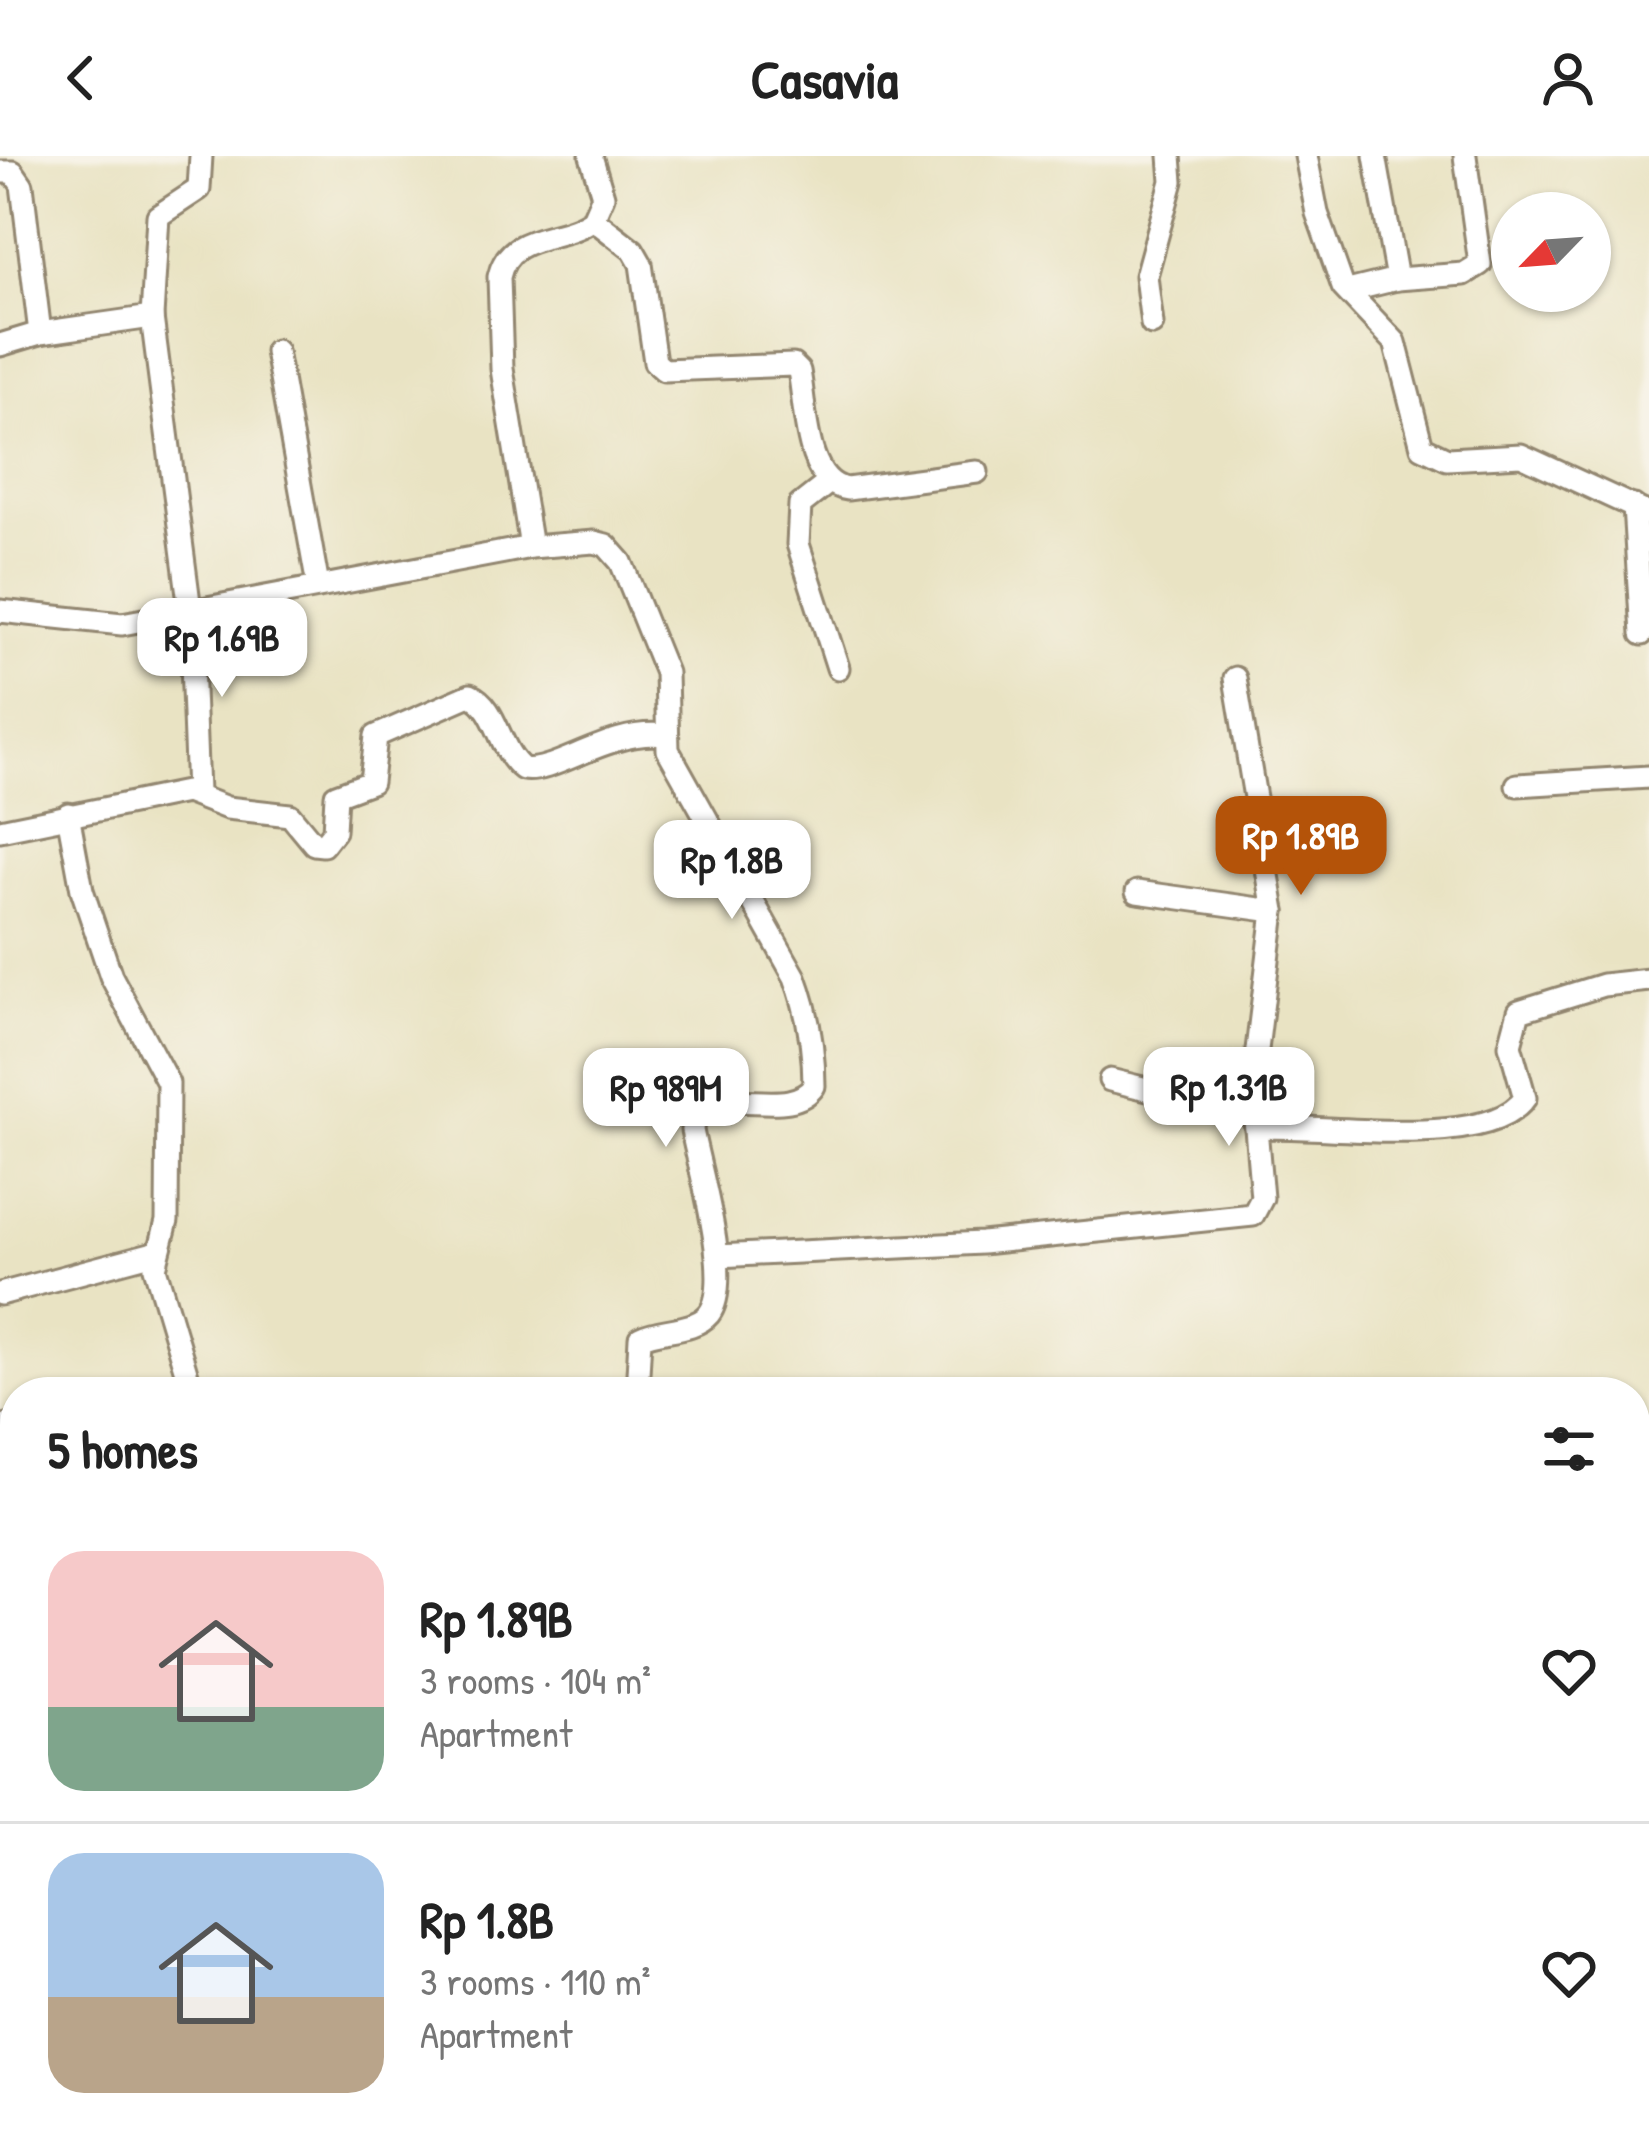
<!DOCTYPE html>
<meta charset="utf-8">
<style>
:root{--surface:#fff;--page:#f2f2f2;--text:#222;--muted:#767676;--line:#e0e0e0;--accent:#b45309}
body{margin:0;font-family:"Patrick Hand",sans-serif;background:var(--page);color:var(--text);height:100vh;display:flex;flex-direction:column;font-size:45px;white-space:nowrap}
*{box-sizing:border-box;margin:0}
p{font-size:39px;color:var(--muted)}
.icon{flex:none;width:66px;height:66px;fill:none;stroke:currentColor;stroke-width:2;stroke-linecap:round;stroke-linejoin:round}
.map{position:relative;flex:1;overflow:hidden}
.side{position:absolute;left:0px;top:1221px;width:1650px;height:768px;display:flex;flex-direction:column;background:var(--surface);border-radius:48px 48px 0 0;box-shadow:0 3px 9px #0004}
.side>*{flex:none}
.needle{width:78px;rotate:245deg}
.tools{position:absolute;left:1491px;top:36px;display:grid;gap:24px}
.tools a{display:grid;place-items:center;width:120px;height:120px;border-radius:50%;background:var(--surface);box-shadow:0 3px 9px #0004;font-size:60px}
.price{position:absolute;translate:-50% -102px;padding:0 27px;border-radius:24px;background:#fff;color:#222;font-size:39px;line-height:78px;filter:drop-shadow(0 3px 6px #0008)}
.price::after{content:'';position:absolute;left:50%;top:72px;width:36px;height:27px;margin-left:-18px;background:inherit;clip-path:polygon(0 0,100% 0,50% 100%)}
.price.current{background:var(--accent);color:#fff}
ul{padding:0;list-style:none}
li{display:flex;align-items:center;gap:36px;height:300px;padding:0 48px}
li+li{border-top:3px solid var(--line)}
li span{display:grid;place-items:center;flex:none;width:336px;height:240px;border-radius:36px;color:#555}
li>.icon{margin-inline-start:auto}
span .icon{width:144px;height:144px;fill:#fffc;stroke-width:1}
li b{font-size:51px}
h2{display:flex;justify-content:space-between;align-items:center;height:144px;padding:0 48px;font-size:51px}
header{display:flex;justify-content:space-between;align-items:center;height:156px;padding:0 48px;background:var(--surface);font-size:54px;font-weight:700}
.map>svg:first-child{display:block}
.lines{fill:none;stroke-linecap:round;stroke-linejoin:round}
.service-casing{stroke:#928670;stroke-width:16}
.minor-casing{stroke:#928670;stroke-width:27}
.secondary-casing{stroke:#928670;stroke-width:33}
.service{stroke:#fff;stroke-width:10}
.minor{stroke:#fff;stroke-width:21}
.secondary{stroke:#fde4d1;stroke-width:27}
</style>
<header><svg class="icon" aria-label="back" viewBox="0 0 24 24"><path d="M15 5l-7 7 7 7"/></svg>Casavia<svg class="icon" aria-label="person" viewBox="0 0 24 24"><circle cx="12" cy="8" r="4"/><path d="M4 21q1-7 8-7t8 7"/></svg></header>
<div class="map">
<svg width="1649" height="1989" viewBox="0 0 1649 1989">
<rect width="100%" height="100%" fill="#f7f3e8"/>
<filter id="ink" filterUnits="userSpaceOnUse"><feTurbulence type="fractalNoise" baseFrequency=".00833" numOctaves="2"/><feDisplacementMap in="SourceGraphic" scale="24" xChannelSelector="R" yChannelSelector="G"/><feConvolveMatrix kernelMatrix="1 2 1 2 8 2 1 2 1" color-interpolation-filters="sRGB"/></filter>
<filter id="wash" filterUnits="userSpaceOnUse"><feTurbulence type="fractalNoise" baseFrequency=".004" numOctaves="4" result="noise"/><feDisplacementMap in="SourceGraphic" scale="48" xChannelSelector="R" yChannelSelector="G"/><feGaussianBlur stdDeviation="2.7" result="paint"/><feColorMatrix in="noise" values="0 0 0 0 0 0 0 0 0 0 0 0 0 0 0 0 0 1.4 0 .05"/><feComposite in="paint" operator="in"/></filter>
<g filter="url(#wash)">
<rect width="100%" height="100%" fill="#e9e3c3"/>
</g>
<g filter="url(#ink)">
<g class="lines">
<defs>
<g id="service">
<polyline points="1118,1974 1128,1989"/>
<polyline points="1452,1974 1459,1989"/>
<polyline points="1391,1989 1403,1974"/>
</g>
<g id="minor">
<polyline points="1306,0 1317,57 1343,131 1395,186 1422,291 1447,303 1521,299 1649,358"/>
<polyline points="1375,0 1397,123"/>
<polyline points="0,16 13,16 22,29 40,177 152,161"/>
<path d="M593 63 633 94 641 108 655 206 664 214 793 209 799 215C806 250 804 326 847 333L977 316"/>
<polyline points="1348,135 1397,123 1464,118 1480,108 1465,0"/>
<polyline points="1152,168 1146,120 1172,25 1170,0"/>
<polyline points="0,189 40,177"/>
<polyline points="276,195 318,430"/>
<polyline points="828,327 800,349 798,388 838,512"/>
<polyline points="1634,350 1642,478"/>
<path d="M531 391 502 213 499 121C509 74 562 87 593 63L603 40 591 0"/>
<path d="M0 455 122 468 531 391 594 386 606 389 621 406 666 517 668 594 795 821C808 856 814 893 814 930 790 965 725 928 694 958L692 974C699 1013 734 1126 709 1158 694 1176 659 1172 640 1182L637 1236"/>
<polyline points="1235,522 1274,755 1251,943 1256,972"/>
<polyline points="1517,629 1649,621"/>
<polyline points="197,637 190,454 152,161 158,60 199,33 201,0"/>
<polyline points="68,658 82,734 111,820 168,927 167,1065 155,1112 192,1236"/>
<path d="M0 674 186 636 227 652 290 659 314 688 323 689 334 675 336 639 371 626 376 580 470 539C498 551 498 594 523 613 554 619 609 572 664 579"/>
<polyline points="1137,736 1274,755"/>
<polyline points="1110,924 1254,959"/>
<path d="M718 1100 982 1087 1253 1059 1262 1042 1256 972C1316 966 1488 997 1525 942L1510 889 1519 855 1603 829 1649 824"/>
<polyline points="0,1138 158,1096"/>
<polyline points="0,1271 15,1267"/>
<polyline points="1635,1346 1649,1344"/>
<polyline points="1635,1501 1649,1538"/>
<polyline points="1636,1567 1649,1621"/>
<polyline points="0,1604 15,1607"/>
<polyline points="0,1819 15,1817"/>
<polyline points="510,1974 512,1989"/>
<polyline points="697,1974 702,1989"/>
<polyline points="820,1974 834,1989"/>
<polyline points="1540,1989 1541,1974"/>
<polyline points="1643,1989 1644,1967"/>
</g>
<g id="secondary">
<polyline points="1635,1568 1649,1554"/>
<polyline points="1158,1989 1178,1974"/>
</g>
</defs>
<!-- service casing -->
<use href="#service" class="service-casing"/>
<!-- minor casing -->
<use href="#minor" class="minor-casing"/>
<!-- secondary casing -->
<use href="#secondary" class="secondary-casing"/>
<!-- service -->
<use href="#service" class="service"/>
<!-- minor -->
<use href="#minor" class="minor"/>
<!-- secondary -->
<use href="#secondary" class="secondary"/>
</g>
</g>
</svg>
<div class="tools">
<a><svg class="needle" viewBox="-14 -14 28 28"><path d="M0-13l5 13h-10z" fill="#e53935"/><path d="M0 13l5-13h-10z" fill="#767676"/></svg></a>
</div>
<b class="price" style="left:222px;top:544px">Rp 1.69B</b>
<b class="price current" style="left:1301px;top:742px">Rp 1.89B</b>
<b class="price" style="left:732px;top:766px">Rp 1.8B</b>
<b class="price" style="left:1229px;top:993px">Rp 1.31B</b>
<b class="price" style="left:666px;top:994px">Rp 989M</b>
<section class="side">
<h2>5 homes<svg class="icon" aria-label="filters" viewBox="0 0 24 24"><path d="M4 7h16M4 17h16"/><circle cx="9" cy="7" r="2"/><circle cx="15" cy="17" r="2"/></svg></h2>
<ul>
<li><span style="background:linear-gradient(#f6c9c9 65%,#7fa58c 0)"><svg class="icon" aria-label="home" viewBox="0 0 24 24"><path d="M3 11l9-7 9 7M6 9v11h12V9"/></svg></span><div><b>Rp 1.89B</b><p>3 rooms · 104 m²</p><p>Apartment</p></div><svg class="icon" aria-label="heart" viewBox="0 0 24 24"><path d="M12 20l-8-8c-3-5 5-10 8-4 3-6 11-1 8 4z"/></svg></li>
<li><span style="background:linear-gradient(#a9c7e8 60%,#b9a48a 0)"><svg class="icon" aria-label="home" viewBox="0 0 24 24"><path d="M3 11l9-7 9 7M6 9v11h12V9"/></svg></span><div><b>Rp 1.8B</b><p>3 rooms · 110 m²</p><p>Apartment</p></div><svg class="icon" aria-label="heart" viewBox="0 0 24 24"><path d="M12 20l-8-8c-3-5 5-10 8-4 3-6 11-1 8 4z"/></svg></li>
</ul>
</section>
</div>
